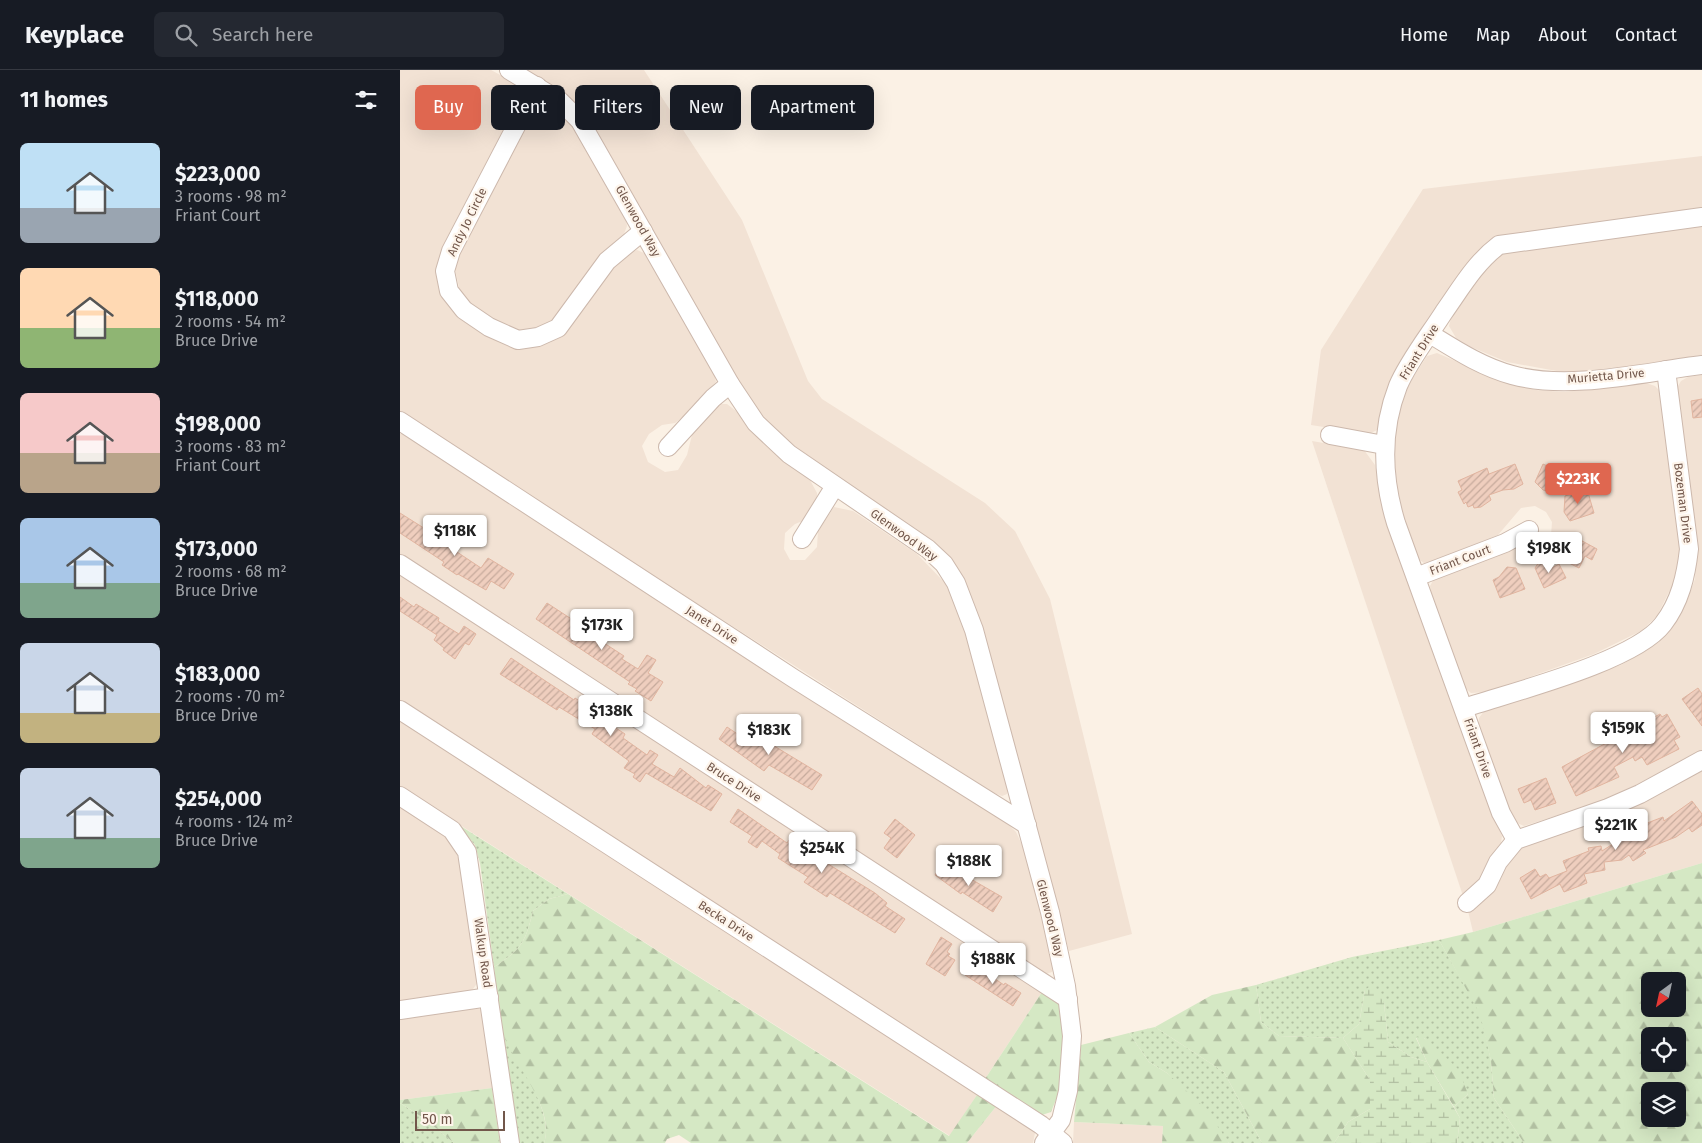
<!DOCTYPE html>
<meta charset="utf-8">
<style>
:root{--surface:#171b24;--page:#242831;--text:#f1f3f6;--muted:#9ea1a6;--line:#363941;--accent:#df6750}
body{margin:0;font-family:"Fira Sans",sans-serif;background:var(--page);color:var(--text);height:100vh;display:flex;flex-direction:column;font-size:19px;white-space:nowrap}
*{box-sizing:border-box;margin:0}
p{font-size:16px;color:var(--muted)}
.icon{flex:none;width:28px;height:28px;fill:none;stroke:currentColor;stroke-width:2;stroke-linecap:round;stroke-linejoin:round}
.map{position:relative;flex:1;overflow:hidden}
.panel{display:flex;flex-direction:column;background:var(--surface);width:400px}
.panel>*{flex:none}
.guide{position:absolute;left:15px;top:15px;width:475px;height:45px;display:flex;gap:10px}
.needle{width:32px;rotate:213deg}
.buttons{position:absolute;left:1241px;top:902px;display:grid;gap:10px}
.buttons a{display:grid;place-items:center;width:45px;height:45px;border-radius:8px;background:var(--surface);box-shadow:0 5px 20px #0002;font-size:25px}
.scale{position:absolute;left:15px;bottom:12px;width:90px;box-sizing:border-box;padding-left:5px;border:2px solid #72574b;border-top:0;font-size:14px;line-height:18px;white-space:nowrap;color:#72574b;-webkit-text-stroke:4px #fef5eb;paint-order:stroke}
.price{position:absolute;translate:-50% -42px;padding:0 11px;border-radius:5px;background:#fff;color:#222;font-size:16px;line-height:32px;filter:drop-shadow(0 1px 2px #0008)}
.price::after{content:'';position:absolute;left:50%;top:30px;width:15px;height:11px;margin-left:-8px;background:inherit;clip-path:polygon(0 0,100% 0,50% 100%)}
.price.on{background:var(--accent);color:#fff}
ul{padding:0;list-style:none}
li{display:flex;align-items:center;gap:15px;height:125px;padding:0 20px}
li span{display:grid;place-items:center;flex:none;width:140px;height:100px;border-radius:8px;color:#555}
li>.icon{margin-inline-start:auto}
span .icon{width:60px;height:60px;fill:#fffc;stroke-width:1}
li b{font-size:21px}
h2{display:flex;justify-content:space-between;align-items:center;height:60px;padding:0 20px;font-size:21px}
.tag{padding:0 18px;border-radius:8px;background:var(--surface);box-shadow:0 5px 20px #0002;font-size:18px;line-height:45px}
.tag.on{background:var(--accent);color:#fff}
header{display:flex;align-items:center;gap:30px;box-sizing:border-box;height:70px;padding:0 25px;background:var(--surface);border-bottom:1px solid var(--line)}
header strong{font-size:24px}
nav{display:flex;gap:28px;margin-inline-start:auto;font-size:18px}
.search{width:350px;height:45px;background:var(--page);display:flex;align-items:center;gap:12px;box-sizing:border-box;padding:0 18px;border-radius:8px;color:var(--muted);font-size:19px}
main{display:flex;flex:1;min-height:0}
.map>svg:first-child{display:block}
.residential{fill:#f2e2d4}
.grass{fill:url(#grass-dots)}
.forest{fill:url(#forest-firs);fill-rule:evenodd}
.wetland{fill:url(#wetland-marsh)}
.building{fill:url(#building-hatch);stroke:#e1b49f}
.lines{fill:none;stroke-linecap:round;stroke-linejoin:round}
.minor-casing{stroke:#ccb8ac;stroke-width:20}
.minor{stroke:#fff;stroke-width:18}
.labels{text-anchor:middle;stroke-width:4.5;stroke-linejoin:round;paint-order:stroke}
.street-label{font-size:12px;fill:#72574b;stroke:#fef5eb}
</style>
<header>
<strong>Keyplace</strong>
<div class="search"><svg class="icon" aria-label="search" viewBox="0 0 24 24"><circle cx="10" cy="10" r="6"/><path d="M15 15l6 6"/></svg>Search here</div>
<nav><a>Home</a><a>Map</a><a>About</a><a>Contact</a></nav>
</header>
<main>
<section class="panel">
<h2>11 homes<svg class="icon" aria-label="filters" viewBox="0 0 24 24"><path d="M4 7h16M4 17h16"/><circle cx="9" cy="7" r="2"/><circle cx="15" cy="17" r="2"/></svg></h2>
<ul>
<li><span style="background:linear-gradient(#bfe0f5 65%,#9aa5b1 0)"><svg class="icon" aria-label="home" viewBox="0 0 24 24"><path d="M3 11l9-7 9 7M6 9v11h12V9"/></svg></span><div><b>$223,000</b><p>3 rooms · 98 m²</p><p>Friant Court</p></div></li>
<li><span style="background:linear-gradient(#ffd9b3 60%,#8fb573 0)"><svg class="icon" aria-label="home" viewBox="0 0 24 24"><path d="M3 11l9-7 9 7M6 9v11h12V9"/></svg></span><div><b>$118,000</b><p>2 rooms · 54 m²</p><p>Bruce Drive</p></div></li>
<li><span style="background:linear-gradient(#f6c9c9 60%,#b9a48a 0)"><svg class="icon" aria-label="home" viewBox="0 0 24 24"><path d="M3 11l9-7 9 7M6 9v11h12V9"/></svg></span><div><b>$198,000</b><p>3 rooms · 83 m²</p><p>Friant Court</p></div></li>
<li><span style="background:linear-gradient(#a9c7e8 65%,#7fa58c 0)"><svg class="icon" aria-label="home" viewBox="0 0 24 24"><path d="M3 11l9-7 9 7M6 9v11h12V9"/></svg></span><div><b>$173,000</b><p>2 rooms · 68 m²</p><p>Bruce Drive</p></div></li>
<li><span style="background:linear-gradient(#c9d6e8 70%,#c2b280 0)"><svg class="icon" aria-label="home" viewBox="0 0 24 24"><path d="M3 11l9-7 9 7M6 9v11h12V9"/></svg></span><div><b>$183,000</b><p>2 rooms · 70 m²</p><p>Bruce Drive</p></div></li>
<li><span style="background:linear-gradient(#c9d6e8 70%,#7fa58c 0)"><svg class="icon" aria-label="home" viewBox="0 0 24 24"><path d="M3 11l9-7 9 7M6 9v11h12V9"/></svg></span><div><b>$254,000</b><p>4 rooms · 124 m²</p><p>Bruce Drive</p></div></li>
</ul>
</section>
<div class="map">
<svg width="1302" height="1073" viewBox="0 0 1302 1073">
<defs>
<pattern id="grass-dots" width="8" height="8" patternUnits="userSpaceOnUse" patternTransform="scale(1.25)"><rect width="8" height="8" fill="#d5e8c4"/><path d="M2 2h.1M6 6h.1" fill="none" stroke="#b1bfa1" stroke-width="1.8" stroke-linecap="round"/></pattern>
<pattern id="forest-firs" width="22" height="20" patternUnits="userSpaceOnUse" patternTransform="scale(1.25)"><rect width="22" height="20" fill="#d5e8c4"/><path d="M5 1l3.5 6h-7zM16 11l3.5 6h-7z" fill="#b1bfa1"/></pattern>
<pattern id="wetland-marsh" width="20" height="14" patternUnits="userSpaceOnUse" patternTransform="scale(1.25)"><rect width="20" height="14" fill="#d5e8c4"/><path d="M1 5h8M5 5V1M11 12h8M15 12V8" fill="none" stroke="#b1bfa1"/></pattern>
<pattern id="building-hatch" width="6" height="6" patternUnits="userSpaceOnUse" patternTransform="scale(1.25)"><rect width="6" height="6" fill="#efcebe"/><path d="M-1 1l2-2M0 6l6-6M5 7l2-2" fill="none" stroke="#c6aa9c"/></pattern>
</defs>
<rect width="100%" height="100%" fill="#fbf1e5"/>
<!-- residential -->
<g class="residential">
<polygon points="0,0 91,0 117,14 121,22 116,35 45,176 36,204 42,224 58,248 87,265 120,277 144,274 164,263 212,196 226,184 237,180 244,183 251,191 314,303 316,312 288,343 275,353 262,355 249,364 242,376 248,392 265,402 278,400 287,385 293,361 318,334 327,334 336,341 360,370 410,410 417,423 417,432 405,450 395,454 385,463 384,479 390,490 405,490 417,477 418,461 434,437 453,441 517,484 548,516 559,538 608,715 607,724 602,726 594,723 105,411 0,341"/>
<polygon points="125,0 244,0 342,150 408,311 422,329 585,433 615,461 650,529 732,864 669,881 595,605 573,535 551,491 534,472 397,381 367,356 340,318 186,48 168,27"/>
<polygon points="143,32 152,35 166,47 181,67 226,147 227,156 224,164 201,186 155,251 142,259 124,261 100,256 77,242 60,222 55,199 60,182 137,34"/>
<polygon points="1302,86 1302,141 1116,164 1093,169 1079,180 1062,201 977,360 971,363 962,363 911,355 921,280 1023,119"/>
<polygon points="1302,156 1302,285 1197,301 1162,302 1107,292 1071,277 1056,268 1049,256 1052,245 1080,204 1093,190 1109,181"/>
<polygon points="1037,283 1104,312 1136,320 1165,322 1243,312 1255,316 1261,322 1281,477 1279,502 1257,546 1241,561 1194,584 1088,622 1071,623 1065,618 1032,527 1030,516 1034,509 1111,478 1134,479 1144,475 1151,465 1152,452 1146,442 1135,436 1121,438 1098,465 1031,492 1024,493 1017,488 999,439 992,404 994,372 1000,340 1009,314 1027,286"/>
<polygon points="1302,305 1302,680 1254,708 1218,726 1124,756 1115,752 1110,746 1078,656 1079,648 1084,641 1221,595 1247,580 1268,560 1287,531 1295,509 1296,482 1277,327 1278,316 1281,311 1288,307"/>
<polygon points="0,364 6,364 599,745 616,762 626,783 654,893 652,902 646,904 633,898 0,484"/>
<polygon points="912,371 964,380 975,395 980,422 999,486 1089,737 1102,766 1101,773 1083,807 1074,818 1063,826"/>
<polygon points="0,503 642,922 585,1009 0,632"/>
<polygon points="0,647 579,1022 550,1066 0,717"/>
<polygon points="1302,698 1302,793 1073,862 1068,841 1091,823 1101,809 1106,795 1116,781 1132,772 1225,741"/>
<polygon points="0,738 7,738 31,752 48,769 60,791 78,912 73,919 67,922 0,931"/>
<polygon points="69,937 80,939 84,945 92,1018 0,1030 0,947"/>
<polygon points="598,1034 632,1057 635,1063 633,1073 567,1073"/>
<polygon points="674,1052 763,1056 762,1073 673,1073"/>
</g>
<!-- grass -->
<g class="grass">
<path d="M59 755 168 824 149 829 133 841C125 873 122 879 94 897L80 793 75 775Z"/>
<polygon points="1039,870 1081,944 1091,991 1094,1028 1124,1073 1057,1073 1060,1048 1054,1037 1068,1024 1024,968 1016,968 1027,992 1011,987 988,972 984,933 965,920 959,954 943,968 879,966 861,952 856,915 952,887"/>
<polygon points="755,957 824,1002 862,1073 829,1073 767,1003 749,992 729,963"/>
<path d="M103 963C117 990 155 1043 144 1073H119Z"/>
<polygon points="0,1033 25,1049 54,1073 0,1073"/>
</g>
<!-- forest -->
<g class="forest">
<path d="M1302 793V1073H1124L1094 1028 1091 991 1080 944 1039 870 1073 862ZM1278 911V939H1250V911ZM1278 966V994H1250V966ZM1278 1021V1049H1250V1021Z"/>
<path d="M168 824 549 1066 579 1022 598 1034 567 1073H291L279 1065 267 1069 265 1073H144C156 1038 113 994 103 963 96 943 96 918 94 897 122 879 125 873 133 841L149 829Z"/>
<polygon points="856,915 861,952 879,966 943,968 970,1010 970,1039 948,1052 934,1073 862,1073 824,1002 755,957 812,925"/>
<polygon points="642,922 657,932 664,941 664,994 657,1027 651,1042 642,1045 585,1009"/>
<polygon points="729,963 749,992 767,1003 805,1038 829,1073 762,1073 763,1056 674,1052 681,975"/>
<polygon points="1016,967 1024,968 1058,999 1068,1024 1054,1037 1027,992"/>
<polygon points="92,1018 100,1073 54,1073 25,1049 0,1033 0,1030"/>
</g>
<!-- wetland -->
<polygon class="wetland" points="973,914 984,933 988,972 1011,987 1027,992 1060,1048 1057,1073 934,1073 948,1052 970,1039 970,1010 943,968 959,954 965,920"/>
<!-- building -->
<g class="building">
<polygon points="1302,329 1302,347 1293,348 1291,331"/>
<polygon points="1115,394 1123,414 1114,419 1103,420 1089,425 1091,430 1081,437 1074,438 1073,435 1068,437 1066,432 1064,434 1058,422 1062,420 1058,411 1087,398 1089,404"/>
<polygon points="1143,394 1171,407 1163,424 1143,420 1135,412"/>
<polygon points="1187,419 1194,443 1170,451 1164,442 1165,426"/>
<polygon points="0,443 46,472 45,474 81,498 88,488 114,504 104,519 91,511 86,520 58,504 57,505 42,495 44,492 0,463"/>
<polygon points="1173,466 1197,479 1192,490 1185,486 1179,498 1165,491 1172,477 1169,475"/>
<polygon points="1139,492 1150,492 1152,498 1159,494 1166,508 1144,518 1135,498"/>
<polygon points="1107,497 1116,498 1125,519 1100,528 1093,510 1099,507"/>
<polygon points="0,527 14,537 16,534 39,548 38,551 59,564 64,556 76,564 69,575 65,573 55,589 43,580 44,578 34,570 37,565 0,541"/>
<polygon points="147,533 176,552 187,557 189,555 207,567 204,573 224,586 222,589 238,599 247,585 256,590 248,603 263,612 251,631 235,621 237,619 228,614 230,612 136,549"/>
<polygon points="111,588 174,630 175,628 195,641 193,643 225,664 223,668 247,685 250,680 258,685 252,694 274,707 280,698 306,718 308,715 322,724 311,741 246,703 240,712 233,707 235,704 224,698 229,691 192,664 195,659 159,637 157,640 100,604"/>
<polygon points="1298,618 1302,624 1302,656 1282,629"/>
<polygon points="1260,644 1262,647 1267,644 1280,667 1274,670 1279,679 1247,695 1242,687 1235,691 1233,687 1214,697 1219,707 1176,726 1162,697"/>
<polygon points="346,656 361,668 422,705 412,720 369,695 364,701 319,669 327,657 339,665"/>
<polygon points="1146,708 1156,733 1135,740 1131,730 1124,733 1118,719"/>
<polygon points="1292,731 1302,744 1302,755 1292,762 1289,758 1276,767 1243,780 1246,783 1233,791 1229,785 1222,790 1204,792 1205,800 1184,804 1187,813 1164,822 1160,814 1131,829 1120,808 1135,799 1140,807 1146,804 1149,808 1167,801 1163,791 1189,781 1188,778 1201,776 1202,781 1242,755 1263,747 1264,751"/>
<polygon points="338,739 387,773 389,770 401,778 400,780 418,792 420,789 475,823 487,833 485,836 505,849 495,863 430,823 427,827 404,812 408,807 378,788 380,784 362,771 357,778 348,772 352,766 330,752"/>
<polygon points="495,749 515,765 497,788 484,778 491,768 484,763"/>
<polygon points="543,793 602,827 593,842 562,822 561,824 535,805"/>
<polygon points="541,867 552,874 547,882 550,884 548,886 555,890 545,906 526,894"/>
<polygon points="573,894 604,915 605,913 621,923 613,936 565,905"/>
</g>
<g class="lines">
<defs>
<g id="minor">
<polyline points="109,0 160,31 180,51 330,314 356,353 389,384 528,479 544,494 556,513 574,560 650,842 666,916 672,966 668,1021 661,1050 644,1073"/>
<polyline points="137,16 51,181 45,201 49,221 64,240 89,257 118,270 138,267 158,258 207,191 243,161"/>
<path d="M1030 264C1056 280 1082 297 1112 305 1169 321 1244 302 1302 295"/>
<polyline points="0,351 393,608 627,755"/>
<polyline points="930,365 984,375"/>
<polyline points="268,377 313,328 330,314"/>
<polyline points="402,469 435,416"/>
<polyline points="0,494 668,929"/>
<polyline points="1016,507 1105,473 1129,460"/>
<path d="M1064 638C1112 622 1234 592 1263 554 1280 532 1286 506 1289 479L1266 300"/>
<polyline points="0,640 641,1055 663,1073"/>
<polyline points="0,726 52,760 67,782 110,1073"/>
<path d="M1116 770 1101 743 996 453C982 407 980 362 998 316 1008 292 1030 264 1044 242 1061 218 1075 193 1099 175L1302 147"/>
<polyline points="1067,833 1087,815 1098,792 1116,770 1208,738 1240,724 1302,690"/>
<polyline points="0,940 89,927"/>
</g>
</defs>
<!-- minor casing -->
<use href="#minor" class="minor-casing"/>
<!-- minor -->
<use href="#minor" class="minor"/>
</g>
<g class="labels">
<!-- street labels -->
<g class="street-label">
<text transform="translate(238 151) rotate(61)" y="4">Glenwood Way</text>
<text transform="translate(67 152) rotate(-64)" y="4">Andy Jo Circle</text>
<text transform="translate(1019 282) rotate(-58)" y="4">Friant Drive</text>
<text transform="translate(1206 306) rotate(-5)" y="4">Murietta Drive</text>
<text transform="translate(1283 433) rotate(83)" y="4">Bozeman Drive</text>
<text transform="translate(504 465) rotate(36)" y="4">Glenwood Way</text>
<text transform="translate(1060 490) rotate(-21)" y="4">Friant Court</text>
<text transform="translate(312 555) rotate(33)" y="4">Janet Drive</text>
<text transform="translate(1078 678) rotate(71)" y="4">Friant Drive</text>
<text transform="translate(334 712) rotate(33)" y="4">Bruce Drive</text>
<text transform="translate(650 848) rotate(76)" y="4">Glenwood Way</text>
<text transform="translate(326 851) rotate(33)" y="4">Becka Drive</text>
<text transform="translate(83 883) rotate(82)" y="4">Walkup Road</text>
</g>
</g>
</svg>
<div class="buttons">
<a><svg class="needle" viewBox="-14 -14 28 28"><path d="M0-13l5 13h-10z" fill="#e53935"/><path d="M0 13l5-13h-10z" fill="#9ea1a6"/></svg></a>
<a><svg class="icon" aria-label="locate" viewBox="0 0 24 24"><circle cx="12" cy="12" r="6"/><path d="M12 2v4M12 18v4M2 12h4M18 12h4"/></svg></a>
<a><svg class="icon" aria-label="layers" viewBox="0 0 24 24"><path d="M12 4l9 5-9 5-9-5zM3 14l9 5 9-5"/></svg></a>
</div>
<div class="scale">50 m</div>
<b class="price on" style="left:1178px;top:435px">$223K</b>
<b class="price" style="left:55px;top:487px">$118K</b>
<b class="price" style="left:1149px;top:504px">$198K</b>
<b class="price" style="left:202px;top:581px">$173K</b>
<b class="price" style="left:211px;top:667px">$138K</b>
<b class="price" style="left:1223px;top:684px">$159K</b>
<b class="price" style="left:369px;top:686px">$183K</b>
<b class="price" style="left:1216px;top:781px">$221K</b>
<b class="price" style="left:422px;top:804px">$254K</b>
<b class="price" style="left:569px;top:817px">$188K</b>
<b class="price" style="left:593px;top:915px">$188K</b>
<div class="guide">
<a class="tag on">Buy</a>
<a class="tag">Rent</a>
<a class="tag">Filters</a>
<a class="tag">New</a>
<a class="tag">Apartment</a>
</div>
</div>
</main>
